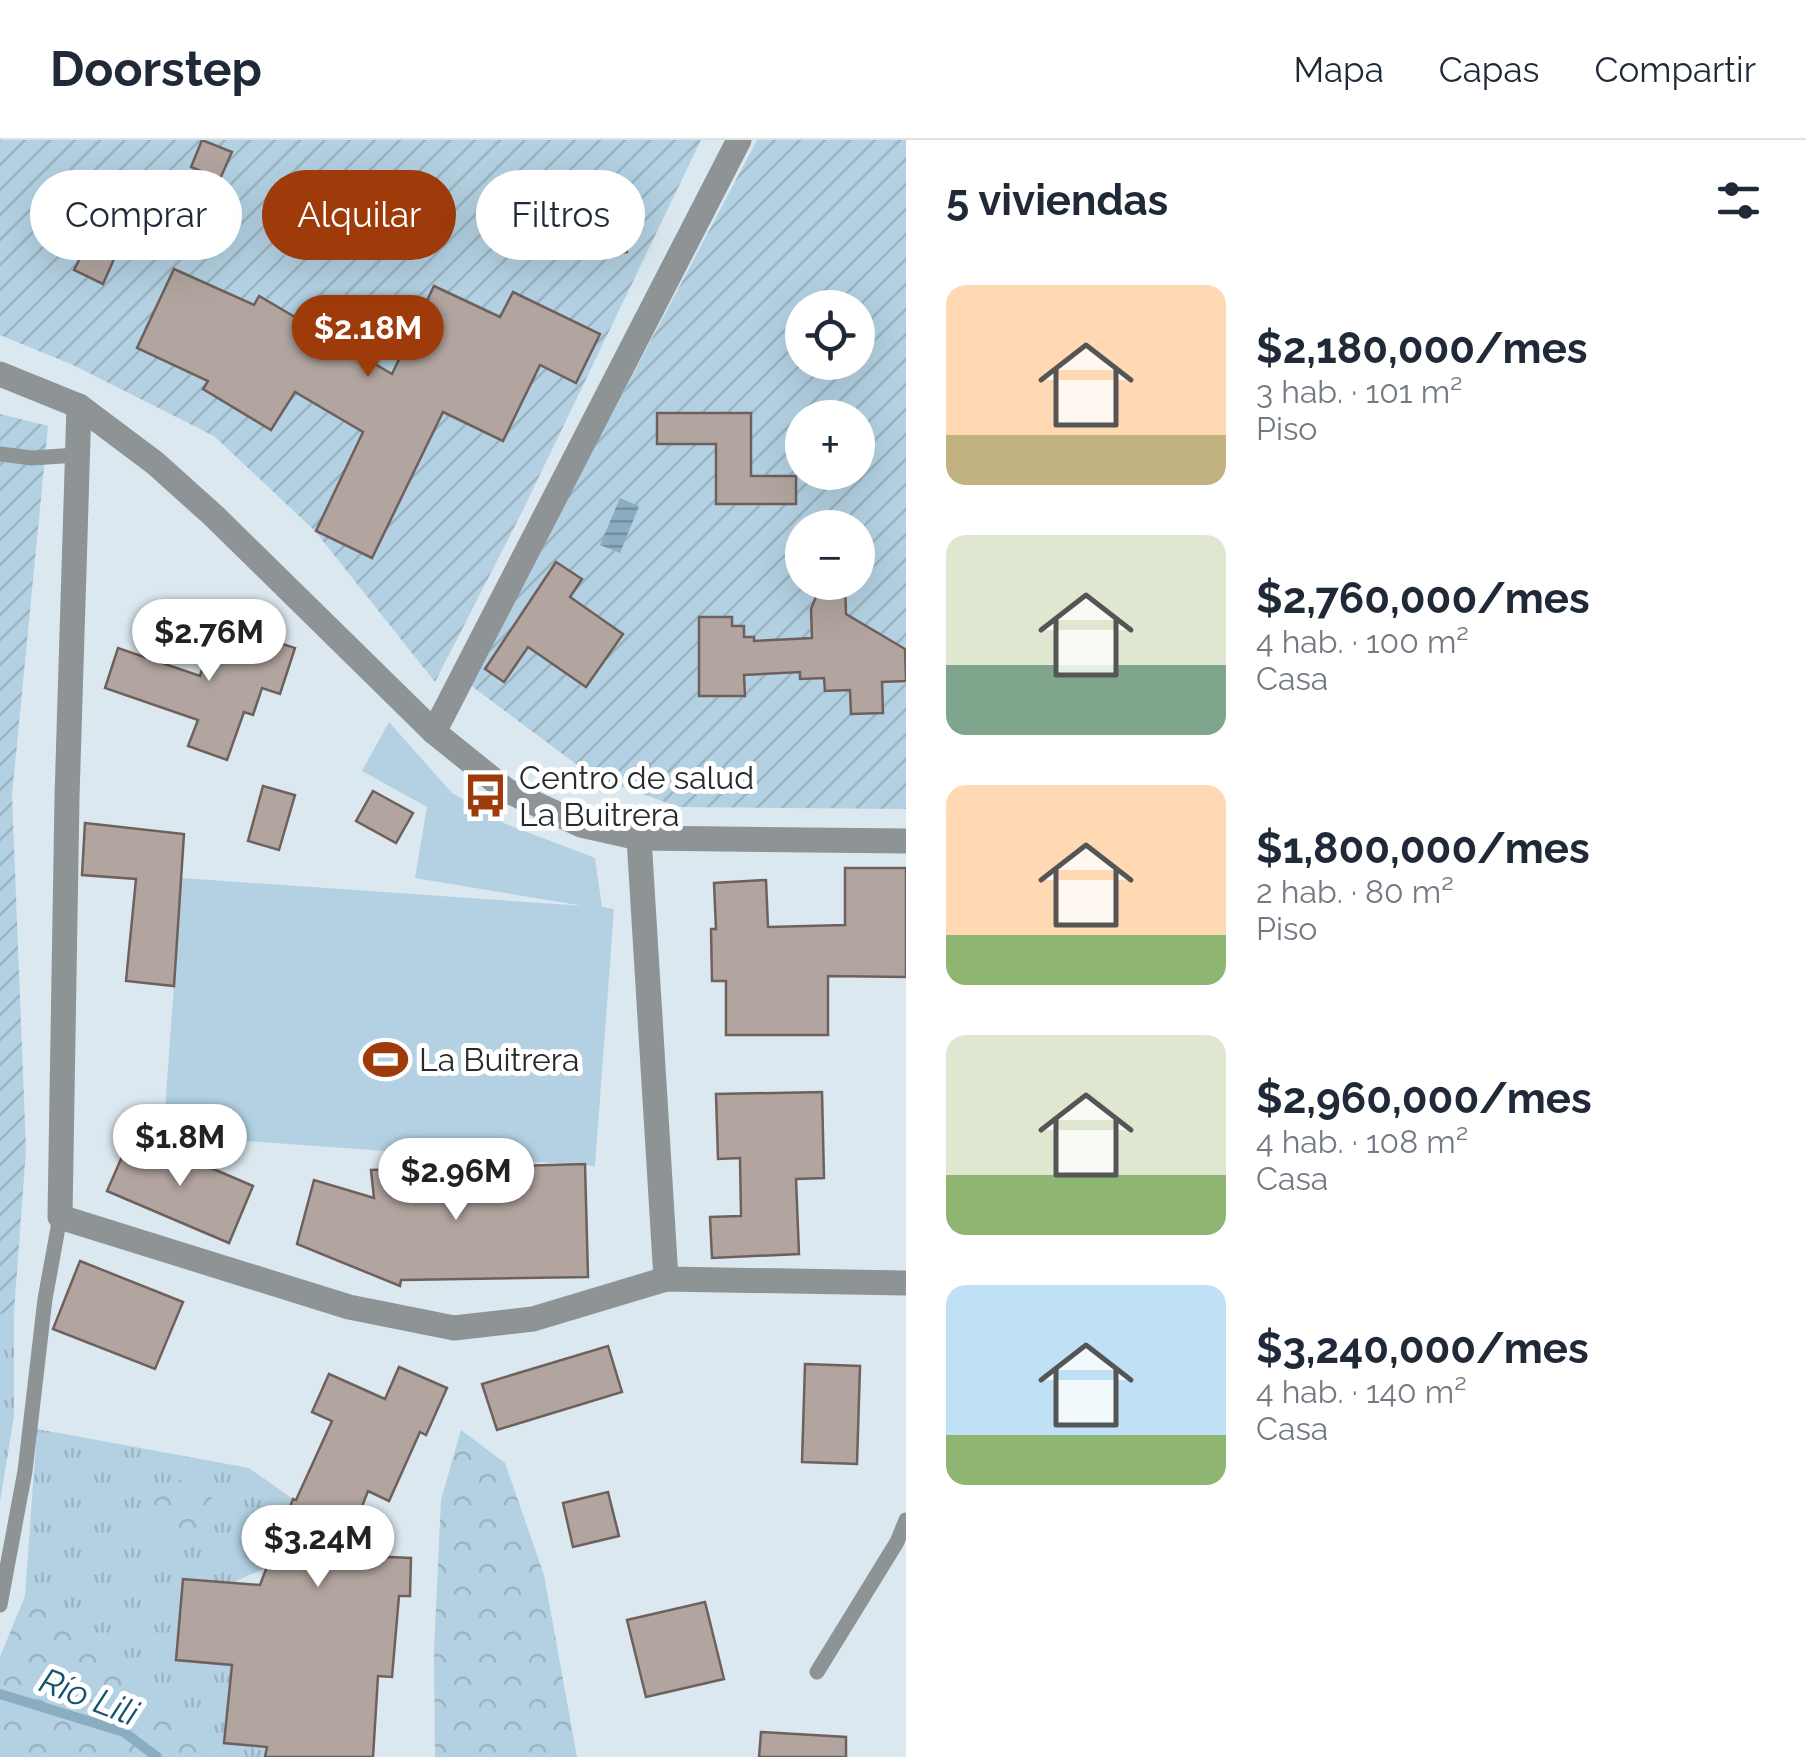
<!DOCTYPE html>
<html lang="es">
<meta charset="utf-8">
<style>
:root{--surface:#fff;--page:#f6f6f7;--text:#1f2937;--muted:#747a83;--line:#e0e1e3;--accent:#9f3b0a}
body{margin:0;font-family:Raleway,sans-serif;background:var(--page);color:var(--text);height:100vh;display:flex;flex-direction:column;font-size:38px;white-space:nowrap}
*{box-sizing:border-box;margin:0}
p{font-size:32px;color:var(--muted)}
.icon{flex:none;width:55px;height:55px;fill:none;stroke:currentColor;stroke-width:2;stroke-linecap:round;stroke-linejoin:round}
.map{position:relative;flex:1;overflow:hidden}
.side{display:flex;flex-direction:column;background:var(--surface);width:900px}
.side>*{flex:none}
.hud{position:absolute;left:30px;top:30px;width:725px;height:90px;display:flex;gap:20px}
.buttons{position:absolute;left:785px;top:150px;display:grid;gap:20px}
.buttons a{display:grid;place-items:center;width:90px;height:90px;border-radius:50%;background:var(--surface);box-shadow:0 10px 40px #0002;font-size:50px}
.price{position:absolute;translate:-50% -85px;padding:0 22px;border-radius:35px;background:#fff;color:#222;font-size:32px;line-height:65px;filter:drop-shadow(0 2px 5px #0008)}
.price::after{content:'';position:absolute;left:50%;top:60px;width:30px;height:22px;margin-left:-15px;background:inherit;clip-path:polygon(0 0,100% 0,50% 100%)}
.price.active{background:var(--accent);color:#fff}
ul{padding:0;list-style:none}
li{display:flex;align-items:center;gap:30px;height:250px;padding:0 40px}
li span{display:grid;place-items:center;flex:none;width:280px;height:200px;border-radius:20px;color:#555}
li>.icon{margin-inline-start:auto}
span .icon{width:120px;height:120px;fill:#fffc;stroke-width:1}
li b{font-size:42px}
h2{display:flex;justify-content:space-between;align-items:center;height:120px;padding:0 40px;font-size:42px}
.tag{padding:0 35px;border-radius:45px;background:var(--surface);box-shadow:0 10px 40px #0002;font-size:35px;line-height:90px}
.tag.active{background:var(--accent);color:#fff}
header{display:flex;align-items:center;gap:60px;box-sizing:border-box;height:140px;padding:0 50px;background:var(--surface);border-bottom:2px solid var(--line)}
header strong{font-size:48px}
nav{display:flex;gap:55px;margin-inline-start:auto;font-size:35px}
main{display:flex;flex:1;min-height:0}
.map>svg:first-child{display:block}
.grass{fill:url(#grass-tufts)}
.forest{fill:url(#forest-crowns)}
.park{fill:#b3d1e2}
.garden{fill:url(#garden-furrows);fill-rule:evenodd}
.water{fill:url(#water-rules)}
.lines{fill:none;stroke-linecap:round;stroke-linejoin:round}
.stream{stroke:#8badc2;stroke-width:10}
.building{fill:#b2a5a0;stroke:#6e615d;stroke-width:2.5}
.lane{stroke:#8e9396;stroke-width:15}
.street{stroke:#8e9396;stroke-width:25}
.labels{text-anchor:middle;stroke-width:10;stroke-linejoin:round;paint-order:stroke}
.poi-label{font-size:32px;fill:#262b2e;stroke:#fff;text-anchor:start}
.water-label{font-size:35px;font-style:italic;fill:#15526f;stroke:#fff}
</style>
<header>
<strong>Doorstep</strong>
<nav><a>Mapa</a><a>Capas</a><a>Compartir</a></nav>
</header>
<main>
<div class="map">
<svg width="906" height="1617" viewBox="0 0 906 1617">
<defs>
<pattern id="grass-tufts" width="24" height="20" patternUnits="userSpaceOnUse" patternTransform="scale(2.5)"><rect width="24" height="20" fill="#b3d1e2"/><path d="M3 7l-1-3M5 7V3M7 7l1-3M15 17l-1-3M17 17v-4M19 17l1-3" fill="none" stroke="#9ab4c2"/></pattern>
<pattern id="forest-crowns" width="20" height="18" patternUnits="userSpaceOnUse" patternTransform="scale(2.5)"><rect width="20" height="18" fill="#b3d1e2"/><path d="M2 6a3 3 0 1 1 6 0M12 15a3 3 0 1 1 6 0" fill="none" stroke="#9ab4c2"/></pattern>
<pattern id="garden-furrows" width="10" height="10" patternUnits="userSpaceOnUse" patternTransform="scale(2.5)"><rect width="10" height="10" fill="#b3d1e2"/><path d="M-1 1l2-2M0 10L10 0M9 11l2-2" fill="none" stroke="#9ab4c2"/></pattern>
<pattern id="water-rules" width="6" height="5" patternUnits="userSpaceOnUse" patternTransform="scale(2.5)"><rect width="6" height="5" fill="#8badc2"/><path d="M0 2.5h6" fill="none" stroke="#718d9e"/></pattern>
</defs>
<rect width="100%" height="100%" fill="#dbe8ef"/>
<!-- grass -->
<g class="grass">
<polygon points="14,1172 14,1276 0,1362 0,1174"/>
<polygon points="37,1289 249,1328 293,1359 267,1427 232,1443 176,1520 310,1531 267,1608 265,1617 217,1617 158,1550 68,1470 25,1456"/>
</g>
<!-- forest -->
<g class="forest">
<polygon points="461,1290 505,1323 544,1435 577,1617 435,1617 434,1512 441,1360"/>
<circle cx="182" cy="1373" r="33"/>
<polygon points="25,1456 68,1470 158,1550 217,1617 0,1617 0,1517"/>
</g>
<!-- park -->
<polygon class="park" points="389,582 452,653 506,684 595,718 602,767 614,769 595,1026 163,995 182,738 584,766 415,738 427,667 362,631"/>
<!-- garden -->
<g class="garden">
<polygon points="0,0 701,0 522,372 435,542 315,391 214,296 73,225 0,195"/>
<path d="M757 0H906V669L679 667 592 636 469 544ZM802 168H858V222H802ZM802 278H858V332H802ZM802 388H858V442H802Z"/>
<polygon points="0,274 48,286 12,655 26,1010 14,1172 0,1174"/>
</g>
<!-- water -->
<g class="water">
<polygon points="192,70 223,84 215,102 184,88"/>
<polygon points="620,358 639,366 620,413 600,405"/>
</g>
<g class="lines">
<!-- stream -->
<polyline class="stream" points="0,1554 124,1592 157,1617"/>
</g>
<!-- building -->
<g class="building">
<polygon points="202,0 232,12 220,39 191,27"/>
<polygon points="624,46 627,112 560,115 558,49"/>
<polygon points="85,56 132,78 103,144 74,130 87,105 66,95"/>
<polygon points="174,129 254,165 259,156 392,234 434,146 500,177 513,152 600,194 576,243 540,225 503,301 443,272 372,418 316,391 363,292 295,252 271,290 203,249 208,241 137,208"/>
<polygon points="657,273 751,273 751,336 796,336 796,364 716,364 716,304 657,304"/>
<polygon points="556,422 582,439 570,457 623,494 586,547 528,507 504,542 485,529"/>
<polygon points="822,442 845,442 846,474 905,509 906,541 882,542 883,573 851,574 850,550 825,551 824,538 800,539 800,532 744,535 745,556 699,556 699,477 732,477 732,486 744,486 744,497 754,497 754,501 812,498 811,469"/>
<polygon points="217,483 295,508 280,554 262,548 253,575 244,572 227,620 188,606 198,580 105,548 118,508 200,536"/>
<polygon points="263,646 295,655 279,710 248,701"/>
<polygon points="373,651 413,673 396,703 356,681"/>
<polygon points="85,683 184,694 174,846 126,841 136,739 82,735"/>
<polygon points="845,728 906,728 906,837 828,836 828,895 726,895 726,841 712,841 711,789 716,789 714,743 766,740 768,787 845,785"/>
<polygon points="822,952 824,1038 796,1039 799,1114 712,1118 710,1077 741,1076 740,1018 718,1019 716,954"/>
<polygon points="132,994 253,1046 229,1103 107,1051"/>
<polygon points="585,1024 588,1137 401,1140 400,1146 297,1104 314,1040 374,1058 371,1030"/>
<polygon points="80,1121 183,1162 155,1229 53,1189"/>
<polygon points="608,1206 622,1252 497,1290 482,1244"/>
<polygon points="805,1224 860,1226 857,1324 802,1322"/>
<polygon points="399,1227 447,1248 426,1295 420,1292 389,1361 368,1351 343,1415 411,1418 410,1456 399,1456 392,1537 378,1536 373,1617 265,1617 267,1607 224,1603 232,1525 176,1520 183,1439 260,1445 293,1359 296,1360 332,1281 312,1272 329,1234 385,1259"/>
<polygon points="608,1352 619,1396 573,1407 563,1363"/>
<polygon points="705,1462 724,1539 646,1557 627,1480"/>
<polygon points="761,1592 846,1597 846,1617 759,1617"/>
</g>
<g class="lines">
<!-- lane -->
<g class="lane">
<polyline points="0,314 32,318 77,315"/>
<polyline points="0,1465 25,1331 45,1159 60,1077"/>
<polyline points="817,1532 897,1402 906,1380"/>
</g>
<!-- street -->
<g class="street">
<polyline points="0,234 79,266 155,323 214,376 434,592 506,650 581,685 639,698 906,701"/>
<polyline points="79,266 67,657 60,1077 349,1167 454,1188 533,1179 666,1139 906,1143"/>
<polyline points="434,592 739,0"/>
<polyline points="639,698 666,1139"/>
</g>
</g>
<!-- icons -->
<defs>
<symbol id="bus-bare" viewBox="-9 -9 18 18"><path d="M-5-6H5V4H4V6H2V4H-2V6H-4V4H-5ZM-3.5-4V0h7V-4ZM-3.5 1.2v1.5H-2V1.2ZM2 1.2v1.5H3.5V1.2Z" fill="#9f3b0a" stroke="#fff" stroke-width="2.5" paint-order="stroke"/></symbol>
<symbol id="stadium-bare" viewBox="-9 -9 18 18"><path d="M0-5a6.5 5 0 1 0 0 10a6.5 5 0 1 0 0-10ZM-3.5-1.8h7v3.6h-7Z" fill="#9f3b0a" stroke="#fff" stroke-width="2.5" paint-order="stroke"/></symbol>
</defs>
<g fill-rule="evenodd">
<use href="#bus-bare" x="454" y="624" width="63" height="63"/>
<use href="#stadium-bare" x="354" y="888" width="63" height="63"/>
</g>
<g class="labels">
<!-- poi labels -->
<g class="poi-label">
<text x="519" y="649">Centro de salud<tspan x="519" dy="37">La Buitrera</tspan></text>
<text x="419" y="931">La Buitrera</text>
</g>
<!-- water labels -->
<g class="water-label">
<text transform="translate(89 1557) rotate(21)" y="12">Río Lili</text>
</g>
</g>
</svg>
<div class="buttons">
<a><svg class="icon" aria-label="locate" viewBox="0 0 24 24"><circle cx="12" cy="12" r="6"/><path d="M12 2v4M12 18v4M2 12h4M18 12h4"/></svg></a>
<a>+</a>
<a>−</a>
</div>
<b class="price active" style="left:368px;top:240px">$2.18M</b>
<b class="price" style="left:209px;top:544px">$2.76M</b>
<b class="price" style="left:180px;top:1049px">$1.8M</b>
<b class="price" style="left:456px;top:1083px">$2.96M</b>
<b class="price" style="left:318px;top:1450px">$3.24M</b>
<div class="hud">
<a class="tag">Comprar</a>
<a class="tag active">Alquilar</a>
<a class="tag">Filtros</a>
</div>
</div>
<section class="side">
<h2>5 viviendas<svg class="icon" aria-label="filters" viewBox="0 0 24 24"><path d="M4 7h16M4 17h16"/><circle cx="9" cy="7" r="2"/><circle cx="15" cy="17" r="2"/></svg></h2>
<ul>
<li><span style="background:linear-gradient(#ffd9b3 75%,#c2b280 0)"><svg class="icon" aria-label="home" viewBox="0 0 24 24"><path d="M3 11l9-7 9 7M6 9v11h12V9"/></svg></span><div><b>$2,180,000/mes</b><p>3 hab. · 101 m²</p><p>Piso</p></div></li>
<li><span style="background:linear-gradient(#dfe7d0 65%,#7fa58c 0)"><svg class="icon" aria-label="home" viewBox="0 0 24 24"><path d="M3 11l9-7 9 7M6 9v11h12V9"/></svg></span><div><b>$2,760,000/mes</b><p>4 hab. · 100 m²</p><p>Casa</p></div></li>
<li><span style="background:linear-gradient(#ffd9b3 75%,#8fb573 0)"><svg class="icon" aria-label="home" viewBox="0 0 24 24"><path d="M3 11l9-7 9 7M6 9v11h12V9"/></svg></span><div><b>$1,800,000/mes</b><p>2 hab. · 80 m²</p><p>Piso</p></div></li>
<li><span style="background:linear-gradient(#dfe7d0 70%,#8fb573 0)"><svg class="icon" aria-label="home" viewBox="0 0 24 24"><path d="M3 11l9-7 9 7M6 9v11h12V9"/></svg></span><div><b>$2,960,000/mes</b><p>4 hab. · 108 m²</p><p>Casa</p></div></li>
<li><span style="background:linear-gradient(#bfe0f5 75%,#8fb573 0)"><svg class="icon" aria-label="home" viewBox="0 0 24 24"><path d="M3 11l9-7 9 7M6 9v11h12V9"/></svg></span><div><b>$3,240,000/mes</b><p>4 hab. · 140 m²</p><p>Casa</p></div></li>
</ul>
</section>
</main>
